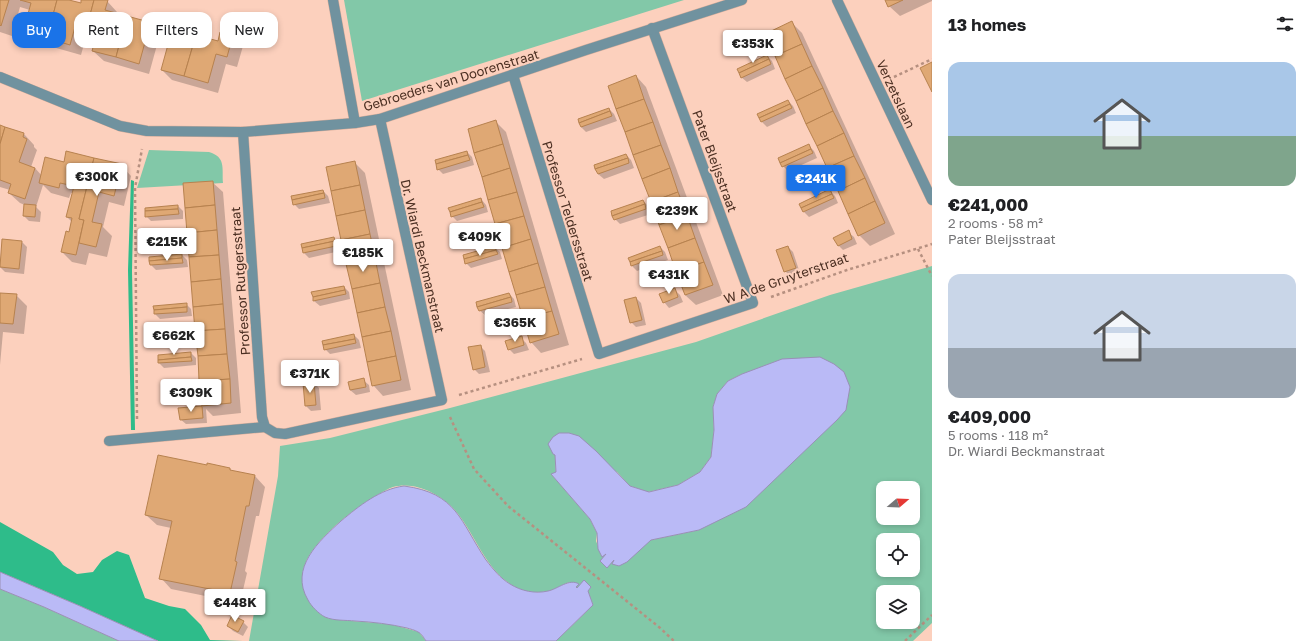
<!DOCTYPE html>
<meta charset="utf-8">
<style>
:root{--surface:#fff;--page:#f6f6f6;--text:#202124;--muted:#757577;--accent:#1a73e8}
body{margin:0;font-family:"Golos Text",sans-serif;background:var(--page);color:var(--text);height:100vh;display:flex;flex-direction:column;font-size:15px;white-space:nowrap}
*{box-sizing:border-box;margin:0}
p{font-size:13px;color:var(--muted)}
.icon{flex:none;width:22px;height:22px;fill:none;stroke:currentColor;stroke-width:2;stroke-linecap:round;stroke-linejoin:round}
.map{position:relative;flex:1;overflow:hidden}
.details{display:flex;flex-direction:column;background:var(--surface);width:380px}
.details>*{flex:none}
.guide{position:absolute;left:12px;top:12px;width:380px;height:36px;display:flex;gap:8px}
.needle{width:26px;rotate:71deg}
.tools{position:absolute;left:876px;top:481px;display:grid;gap:8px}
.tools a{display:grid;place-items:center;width:44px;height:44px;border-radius:8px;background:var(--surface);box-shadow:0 2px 6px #0003;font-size:20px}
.price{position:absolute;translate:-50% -34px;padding:0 9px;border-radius:4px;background:#fff;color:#222;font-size:13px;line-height:26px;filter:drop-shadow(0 1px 2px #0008)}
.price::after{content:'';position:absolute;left:50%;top:24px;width:12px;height:9px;margin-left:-6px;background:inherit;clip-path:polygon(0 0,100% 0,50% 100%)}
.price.active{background:var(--accent);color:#fff}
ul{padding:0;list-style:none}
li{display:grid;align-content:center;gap:8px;height:212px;padding:0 16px}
li span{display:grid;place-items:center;height:124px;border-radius:12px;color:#555}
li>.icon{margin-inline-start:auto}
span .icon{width:72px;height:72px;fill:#fffc;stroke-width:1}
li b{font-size:17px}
h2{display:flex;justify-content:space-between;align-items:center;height:48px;padding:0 16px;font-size:17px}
.chip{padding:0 14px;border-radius:12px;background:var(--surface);box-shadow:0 2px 6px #0003;font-size:14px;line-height:36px}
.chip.active{background:var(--accent);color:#fff}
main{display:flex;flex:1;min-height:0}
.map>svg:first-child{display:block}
.green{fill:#82c8a8;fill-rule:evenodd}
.forest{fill:#2ebc8a}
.water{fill:#babaf6;stroke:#9990b6}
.shadow{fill:#0003}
.building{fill:#dfa874;stroke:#b7824f}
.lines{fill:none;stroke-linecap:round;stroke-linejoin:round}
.minor-casing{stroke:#d5ad9b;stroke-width:11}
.path{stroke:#b69080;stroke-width:2.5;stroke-dasharray:3 3;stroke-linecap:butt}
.minor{stroke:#70929f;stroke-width:10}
.labels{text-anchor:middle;stroke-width:4;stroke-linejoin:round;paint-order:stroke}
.street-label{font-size:13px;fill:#4b2f22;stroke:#fcd0bd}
</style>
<main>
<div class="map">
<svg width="932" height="641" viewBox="0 0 932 641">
<rect width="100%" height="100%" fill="#fcd0bd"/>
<!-- green -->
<g class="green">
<polygon points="344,0 684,0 362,101"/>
<path d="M149 150 209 152C226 157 222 168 223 183L137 188Z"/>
<path d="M932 266V623L913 641H556L593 605 588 592 586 595 585 594 591 587 577 588 576 587 579 584C575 584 570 582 567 583 563 585 560 587 556 589 545 593 529 594 517 588 488 573 479 543 461 518 448 498 418 480 393 487 384 490 375 497 366 502 344 517 319 537 306 561L339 620 390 624 419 632 426 641H249L278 476 280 446 330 438 450 408 696 342 830 295ZM742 374 699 530 651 540 612 564 614 561 605 553 602 556 596 541 597 533 590 519 552 475 556 473 555 455 617 472 630 486 648 492 678 485 700 472 711 457 714 430 713 407 717 394 728 381ZM883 488H913V518H883ZM883 540H913V570H883ZM883 592H913V622H883Z"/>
<polygon points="0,589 44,607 119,641 0,641"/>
</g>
<!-- forest -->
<g class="forest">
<polygon points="131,180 134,181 132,271 135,430 131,430 128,270"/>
<polygon points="0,522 53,552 63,565 77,574 93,572 102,560 117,551 129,555 145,598 169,606 185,609 201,625 210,640 243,641 158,641 80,606 0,572"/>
</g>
<!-- water -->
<g class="water">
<polygon points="820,357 834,364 844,372 850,387 846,410 837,420 746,507 699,530 651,540 627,562 619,566 612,564 614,560 607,568 600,561 606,554 602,557 598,549 597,533 590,519 551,474 556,472 555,455 553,454 548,444 553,437 559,433 569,433 579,436 596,451 630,486 649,492 678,485 700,472 711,457 714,430 713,407 717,394 728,381 742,374 782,359"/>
<path d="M404 486C457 493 460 521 486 560 493 569 500 578 510 584 521 591 535 594 548 591 558 589 569 578 579 584L576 587 577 588 584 580 591 587 588 591 593 605 556 641H426C424 638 421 633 418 632 415 630 410 629 407 628 390 624 373 622 355 621 346 620 334 621 325 617 319 614 311 606 308 600 289 568 319 541 341 521 359 506 380 489 404 486Z"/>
<polygon points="0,572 80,606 158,641 119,641 44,607 0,589"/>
</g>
<!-- shadow -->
<g class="shadow">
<polygon points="0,0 66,0 81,4 82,0 103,0 107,1 117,12 117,14 150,23 152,14 176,20 186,31 186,33 218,43 232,36 243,46 237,67 226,64 218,93 172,80 162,70 168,48 157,45 149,74 104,61 93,51 99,29 89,26 81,55 35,42 24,32 30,10 20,7 12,36 0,32"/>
<polygon points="887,0 932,0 932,1 900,16 889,6"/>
<polygon points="791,22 802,33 895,234 870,246 859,235"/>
<polygon points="767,56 772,61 775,69 747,82 741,77"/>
<polygon points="636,76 646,87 723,295 696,305 685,295"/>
<polygon points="788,101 793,106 796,113 767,127 762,122 758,115"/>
<polygon points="609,109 614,114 617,121 586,132 581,127"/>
<polygon points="496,122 506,132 569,345 541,353 531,342"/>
<polygon points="0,126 24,134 34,145 34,147 37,150 31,167 35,168 42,176 64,163 121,165 131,176 124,206 109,202 103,227 112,236 107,257 89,253 86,265 72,262 62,252 70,234 72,222 67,217 73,193 71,193 69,198 51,193 43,185 36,207 41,212 40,222 29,221 24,216 25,205 20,203 9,193 10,190 0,187"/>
<polygon points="809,146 814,151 817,158 788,171 783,166"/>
<polygon points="467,152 472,157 474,165 443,174 438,169"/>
<polygon points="626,155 631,160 634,168 604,179 598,174"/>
<polygon points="354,162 365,173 411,390 383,396 373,385"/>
<polygon points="212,182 223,192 241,413 213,416 206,409 207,423 186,424 180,419 179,409 203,407 184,184"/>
<polygon points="323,191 328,196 330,203 299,209 294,204"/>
<polygon points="830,191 835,196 838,203 809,217 804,212"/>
<polygon points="481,199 486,205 488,212 457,221 452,216"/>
<polygon points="643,201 648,206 651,214 620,224 615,219"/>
<polygon points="178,206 183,211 183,219 151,221 146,216"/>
<polygon points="848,232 854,237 857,244 843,250 838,245"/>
<polygon points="334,238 339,244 340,251 309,258 304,253"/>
<polygon points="22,242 27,247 24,274 5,272 0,267"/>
<polygon points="494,247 500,252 502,259 471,268 466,263"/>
<polygon points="660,247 665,252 668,260 637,271 632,266 629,258"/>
<polygon points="788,247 793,252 800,273 790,276 785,271"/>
<polygon points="182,255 187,260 188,267 156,270 151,265"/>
<polygon points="344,287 349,292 350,299 320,306 314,301"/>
<polygon points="675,290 680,295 683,302 669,308 664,302"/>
<polygon points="0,294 16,295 27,306 24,334 3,332 0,365"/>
<polygon points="509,294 514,299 516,307 485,315 479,310"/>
<polygon points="636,298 641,303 646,325 636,327 631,322"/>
<polygon points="186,304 191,309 192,316 160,319 155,314 154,307"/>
<polygon points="354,335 359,340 361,348 330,354 325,349"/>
<polygon points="521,338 526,343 529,350 514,354 509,349"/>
<polygon points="480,346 485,351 490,372 479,374 474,369"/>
<polygon points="191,353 196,358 196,365 164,368 159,363 159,356"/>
<polygon points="363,380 369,385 370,392 356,395 350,390 349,382"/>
<polygon points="314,383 319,388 321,410 311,411 306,406 304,384"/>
<polygon points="208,466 230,469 233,472 255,476 265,487 259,516 256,516 245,571 247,573 240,603 171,589 161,578 171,528 157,525 146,515"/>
<polygon points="243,622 248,627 243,636 233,631 228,626"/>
</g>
<!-- building -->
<g class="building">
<polygon points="0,0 9,0 1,26 0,25"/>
<polygon points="20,0 57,0 47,38 23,32 31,3"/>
<polygon points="57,0 69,0 81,3 81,0 94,0 89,19 78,16 70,45 47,38"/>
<polygon points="94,0 108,0 105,10 127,16 116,57 92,51 100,22 89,19"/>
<polygon points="885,0 903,0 888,7"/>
<polygon points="152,13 164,16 158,38 147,35 139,64 116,57 127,16 149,22"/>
<polygon points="164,16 176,19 174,29 196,35 184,76 161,70 169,41 158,38"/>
<polygon points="792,21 802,44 775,56 765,34"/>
<polygon points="220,32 233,35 227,57 216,54 208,83 184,76 196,35 218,41"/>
<polygon points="802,44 812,66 785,79 775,56"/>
<polygon points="767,55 769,59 739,73 737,69"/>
<polygon points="769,59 771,64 741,78 739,73"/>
<polygon points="932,62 932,92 920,68"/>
<polygon points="812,66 823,88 796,101 785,79"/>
<polygon points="636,75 644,99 616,109 608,86"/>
<polygon points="823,88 833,111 806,124 796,101"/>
<polygon points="644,99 653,122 625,132 616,109"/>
<polygon points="788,100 790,104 759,118 757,114"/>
<polygon points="790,104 792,108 761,122 759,118"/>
<polygon points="609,108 610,111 579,123 578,119"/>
<polygon points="610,111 612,116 581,127 579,123"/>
<polygon points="833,111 844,133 817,146 806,124"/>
<polygon points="496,120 503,144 474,153 468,129"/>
<polygon points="653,122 661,145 633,155 625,132"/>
<polygon points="0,125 5,127 0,144"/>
<polygon points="5,127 24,133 23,137 27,139 19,162 35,168 25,199 8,193 11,184 0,180 0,144"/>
<polygon points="844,133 854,156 827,168 817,146"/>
<polygon points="503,144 510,168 482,177 474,153"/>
<polygon points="809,144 811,149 780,163 778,158"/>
<polygon points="661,145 670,168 642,179 633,155"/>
<polygon points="811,149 813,153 782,167 780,163"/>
<polygon points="66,151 94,158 79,219 84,220 76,255 61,252 66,231 69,232 72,218 66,217 74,186 60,183 59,188 39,183 45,157 64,162"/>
<polygon points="467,151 468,155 436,164 435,160"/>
<polygon points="626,154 628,158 595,169 594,165"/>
<polygon points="468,155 470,160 437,170 436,164"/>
<polygon points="854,156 865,178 838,191 827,168"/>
<polygon points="94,158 122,164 114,196 99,192 92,222 102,224 96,247 79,243 84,220 79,219"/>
<polygon points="628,158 629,163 598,174 595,169"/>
<polygon points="355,161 360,185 331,191 326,167"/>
<polygon points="510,168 517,192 488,200 482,177"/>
<polygon points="670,168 678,192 651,202 642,179"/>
<polygon points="865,178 875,201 848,214 838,191"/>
<polygon points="213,181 215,205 185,208 183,183"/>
<polygon points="360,185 365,210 336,216 331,191"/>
<polygon points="830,189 832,194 801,208 799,204"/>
<polygon points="323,190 324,193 292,200 291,196"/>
<polygon points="517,192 524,216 495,224 488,200"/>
<polygon points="678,192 687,215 659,225 651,202"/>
<polygon points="324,193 325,198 293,205 292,200"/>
<polygon points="832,194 834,198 803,212 801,208"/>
<polygon points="481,198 482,202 450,212 448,208"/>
<polygon points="643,200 645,204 612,216 611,211"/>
<polygon points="875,201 885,223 858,236 848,214"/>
<polygon points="482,202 484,207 451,217 450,212"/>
<polygon points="24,204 36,205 35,217 23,216"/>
<polygon points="645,204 646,209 614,220 612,216"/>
<polygon points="178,205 178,209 145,211 145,208"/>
<polygon points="215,205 217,230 187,233 185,208"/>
<polygon points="178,209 179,214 145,217 145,211"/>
<polygon points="365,210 370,234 341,240 336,216"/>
<polygon points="687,215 695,238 668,248 659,225"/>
<polygon points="524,216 531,239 502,248 495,224"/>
<polygon points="217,230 219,255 189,257 187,233"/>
<polygon points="849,230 852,239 838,246 833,238"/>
<polygon points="370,234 375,258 346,264 341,240"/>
<polygon points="334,237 335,241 302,248 301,244"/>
<polygon points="695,238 704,262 676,272 668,248"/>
<polygon points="2,239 22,241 19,269 0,267"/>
<polygon points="531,239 538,263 509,272 502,248"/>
<polygon points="335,241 336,246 303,253 302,248"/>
<polygon points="495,246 496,250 464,259 463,255"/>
<polygon points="660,246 662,251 630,262 628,258"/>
<polygon points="788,246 796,268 784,272 776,250"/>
<polygon points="496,250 498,254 465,264 464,259"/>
<polygon points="662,251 663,255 631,266 630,262"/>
<polygon points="182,254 182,258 149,261 149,257"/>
<polygon points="219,255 221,279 191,282 189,257"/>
<polygon points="182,258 183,263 150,265 149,261"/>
<polygon points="375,258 380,283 352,289 346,264"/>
<polygon points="704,262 713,285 685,295 676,272"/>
<polygon points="538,263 545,287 516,295 509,272"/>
<polygon points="221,279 223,304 193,307 191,282"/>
<polygon points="380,283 385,307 357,313 352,289"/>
<polygon points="344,286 345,290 313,297 311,292"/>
<polygon points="545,287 552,311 523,319 516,295"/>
<polygon points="675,288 678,297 663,303 659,294"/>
<polygon points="345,290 346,294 313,301 313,297"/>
<polygon points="0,293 17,294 13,324 0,323"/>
<polygon points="509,293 511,297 477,307 476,302"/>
<polygon points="511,297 512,302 479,311 477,307"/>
<polygon points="636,297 642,320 630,323 624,300"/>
<polygon points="187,303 187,307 154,310 153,306"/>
<polygon points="223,304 225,329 195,331 193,307"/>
<polygon points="187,307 187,312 154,314 154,310"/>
<polygon points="385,307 391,331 362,337 357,313"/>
<polygon points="552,311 559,334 530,343 523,319"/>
<polygon points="225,329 227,354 198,356 195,331"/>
<polygon points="391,331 396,356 367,362 362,337"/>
<polygon points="354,334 355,339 323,345 322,341"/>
<polygon points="522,336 524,345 508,350 505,341"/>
<polygon points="355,339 356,343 324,350 323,345"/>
<polygon points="481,345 485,367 473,370 468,347"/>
<polygon points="191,352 191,357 158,360 158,355"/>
<polygon points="227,354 230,379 199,381 198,356"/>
<polygon points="396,356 401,380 372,386 367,362"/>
<polygon points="191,357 192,361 158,363 158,360"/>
<polygon points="364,378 366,387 350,390 348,382"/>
<polygon points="230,379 231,403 202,406 199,381"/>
<polygon points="314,382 316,405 305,406 303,383"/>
<polygon points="202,406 203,418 180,420 178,408"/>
<polygon points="158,455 207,465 207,463 230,468 230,470 255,475 249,506 246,506 235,561 237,562 230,593 159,579 172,521 145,515"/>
<polygon points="232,615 244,621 238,632 227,626"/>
</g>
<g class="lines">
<defs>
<g id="minor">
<polyline points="333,0 355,123"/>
<polyline points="837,0 932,200"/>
<polyline points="513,75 599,354 753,303 652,28"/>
<polyline points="0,77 120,126 147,131 243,132 355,123 380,119 586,50 742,0"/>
<polyline points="243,132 262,417 265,427 275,433 285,434 442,400 380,119"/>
<polyline points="109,441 265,427"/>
</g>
</defs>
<!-- minor casing -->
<use href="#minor" class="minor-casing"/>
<!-- path -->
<g class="path">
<polyline points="894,77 932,59"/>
<polyline points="918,249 932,276"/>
<polyline points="771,297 847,270 932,244"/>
<polyline points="459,395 582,359"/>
<polyline points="450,417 474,469 508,506 659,627 674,641"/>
<polyline points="137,419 135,188 142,149"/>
<polyline points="905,641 932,615"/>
</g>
<!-- minor -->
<use href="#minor" class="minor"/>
</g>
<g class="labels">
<!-- street labels -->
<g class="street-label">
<text transform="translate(451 80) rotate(-17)" y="5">Gebroeders van Doorenstraat</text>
<text transform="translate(896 94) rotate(65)" y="5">Verzetslaan</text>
<text transform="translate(715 161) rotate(70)" y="5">Pater Bleijsstraat</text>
<text transform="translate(568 211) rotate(73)" y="5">Professor Teldersstraat</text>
<text transform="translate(423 256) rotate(77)" y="5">Dr. Wiardi Beckmanstraat</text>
<text transform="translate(786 278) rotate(-19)" y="5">W A de Gruyterstraat</text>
<text transform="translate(240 281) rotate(-94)" y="5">Professor Rutgersstraat</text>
</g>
</g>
</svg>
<div class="tools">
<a><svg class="needle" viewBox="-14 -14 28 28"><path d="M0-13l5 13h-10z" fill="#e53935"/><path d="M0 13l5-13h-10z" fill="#757577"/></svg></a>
<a><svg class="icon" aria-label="locate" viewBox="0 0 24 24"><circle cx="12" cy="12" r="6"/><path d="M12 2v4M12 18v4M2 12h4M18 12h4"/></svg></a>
<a><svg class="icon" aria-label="layers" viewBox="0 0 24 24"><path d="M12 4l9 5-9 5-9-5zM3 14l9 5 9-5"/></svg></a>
</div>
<b class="price" style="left:753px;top:64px">€353K</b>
<b class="price" style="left:97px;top:197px">€300K</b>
<b class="price active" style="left:816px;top:199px">€241K</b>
<b class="price" style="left:677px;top:231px">€239K</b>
<b class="price" style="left:480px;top:257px">€409K</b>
<b class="price" style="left:167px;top:262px">€215K</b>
<b class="price" style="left:363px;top:273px">€185K</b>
<b class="price" style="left:669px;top:295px">€431K</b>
<b class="price" style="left:515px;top:343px">€365K</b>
<b class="price" style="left:174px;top:356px">€662K</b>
<b class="price" style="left:310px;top:394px">€371K</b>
<b class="price" style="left:191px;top:413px">€309K</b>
<b class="price" style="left:235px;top:623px">€448K</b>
<div class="guide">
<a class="chip active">Buy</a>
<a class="chip">Rent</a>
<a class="chip">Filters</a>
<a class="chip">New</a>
</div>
</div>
<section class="details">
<h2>13 homes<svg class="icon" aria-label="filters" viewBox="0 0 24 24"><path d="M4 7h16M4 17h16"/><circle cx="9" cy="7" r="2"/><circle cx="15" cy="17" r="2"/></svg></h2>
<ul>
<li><span style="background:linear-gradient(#a9c7e8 60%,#7fa58c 0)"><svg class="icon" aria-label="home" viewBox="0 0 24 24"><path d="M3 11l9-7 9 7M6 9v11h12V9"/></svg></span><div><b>€241,000</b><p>2 rooms · 58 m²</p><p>Pater Bleijsstraat</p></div></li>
<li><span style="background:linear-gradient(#c9d6e8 60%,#9aa5b1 0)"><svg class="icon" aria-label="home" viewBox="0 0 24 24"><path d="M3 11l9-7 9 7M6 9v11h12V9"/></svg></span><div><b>€409,000</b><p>5 rooms · 118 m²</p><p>Dr. Wiardi Beckmanstraat</p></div></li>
</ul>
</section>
</main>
